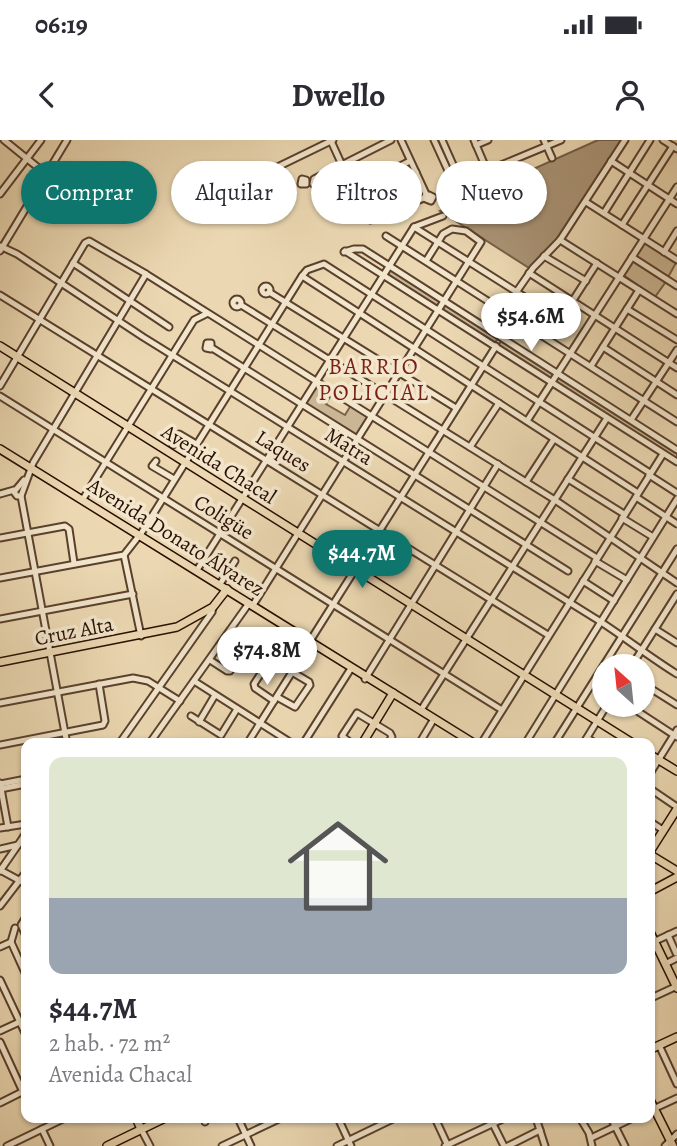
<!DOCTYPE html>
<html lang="es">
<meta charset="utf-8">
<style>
:root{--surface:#fff;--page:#f7f7f7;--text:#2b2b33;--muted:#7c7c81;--accent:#0f766e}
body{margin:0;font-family:Alegreya,serif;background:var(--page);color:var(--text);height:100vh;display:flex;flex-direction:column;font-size:26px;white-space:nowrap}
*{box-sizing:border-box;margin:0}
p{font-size:23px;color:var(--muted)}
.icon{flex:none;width:38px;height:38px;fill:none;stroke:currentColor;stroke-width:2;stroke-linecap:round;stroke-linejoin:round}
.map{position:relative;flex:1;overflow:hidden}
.details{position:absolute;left:21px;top:598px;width:634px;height:385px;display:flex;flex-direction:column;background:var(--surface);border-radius:14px;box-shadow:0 2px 5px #0004}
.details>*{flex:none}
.hud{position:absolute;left:21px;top:21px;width:635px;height:63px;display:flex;gap:14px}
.needle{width:46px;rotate:333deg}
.fabs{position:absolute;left:592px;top:514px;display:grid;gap:14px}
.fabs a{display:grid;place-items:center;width:63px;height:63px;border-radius:50%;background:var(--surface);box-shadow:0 2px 5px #0004;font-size:35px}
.price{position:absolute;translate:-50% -60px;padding:0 16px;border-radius:24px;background:#fff;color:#222;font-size:23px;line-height:46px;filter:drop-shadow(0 2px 4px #0008)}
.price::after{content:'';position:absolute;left:50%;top:42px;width:21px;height:16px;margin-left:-10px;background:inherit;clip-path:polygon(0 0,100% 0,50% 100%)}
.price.on{background:var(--accent);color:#fff}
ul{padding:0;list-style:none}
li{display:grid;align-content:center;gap:14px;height:371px;padding:0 28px}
li span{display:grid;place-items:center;height:217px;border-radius:14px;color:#555}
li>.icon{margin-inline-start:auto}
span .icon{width:126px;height:126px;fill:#fffc;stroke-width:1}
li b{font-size:30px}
.pill{padding:0 24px;border-radius:32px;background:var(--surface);box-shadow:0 2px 5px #0004;font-size:24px;line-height:63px}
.pill.on{background:var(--accent);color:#fff}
.status{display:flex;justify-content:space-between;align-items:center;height:49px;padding:0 35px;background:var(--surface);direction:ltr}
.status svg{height:19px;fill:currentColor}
header{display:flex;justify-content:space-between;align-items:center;height:91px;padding:0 28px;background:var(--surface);font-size:32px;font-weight:600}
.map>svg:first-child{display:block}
.green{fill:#cab694;stroke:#7a624a;stroke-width:2}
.water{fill:#a99375;stroke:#765e46;stroke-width:2}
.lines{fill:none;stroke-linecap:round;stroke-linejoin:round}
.minor-casing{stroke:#5a402c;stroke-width:9}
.major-casing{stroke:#290e00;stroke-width:10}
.minor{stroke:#f2e6cd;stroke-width:5}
.major{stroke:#ebd8b2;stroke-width:7}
.labels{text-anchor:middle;stroke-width:7;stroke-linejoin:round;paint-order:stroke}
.street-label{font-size:21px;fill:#290e00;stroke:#f2e6cd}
.neighbourhood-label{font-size:23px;letter-spacing:2px;fill:#7a1f14;stroke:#f2e6cd}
</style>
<div class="status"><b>06:19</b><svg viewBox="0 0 49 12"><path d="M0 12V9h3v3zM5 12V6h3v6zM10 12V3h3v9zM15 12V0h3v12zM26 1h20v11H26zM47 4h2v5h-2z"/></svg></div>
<header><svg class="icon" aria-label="back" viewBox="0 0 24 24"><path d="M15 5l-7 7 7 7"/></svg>Dwello<svg class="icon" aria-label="person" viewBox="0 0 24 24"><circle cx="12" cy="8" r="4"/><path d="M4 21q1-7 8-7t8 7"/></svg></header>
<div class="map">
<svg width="677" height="1006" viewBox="0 0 677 1006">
<rect width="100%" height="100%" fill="#ebd8b2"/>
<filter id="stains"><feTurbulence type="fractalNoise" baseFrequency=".00286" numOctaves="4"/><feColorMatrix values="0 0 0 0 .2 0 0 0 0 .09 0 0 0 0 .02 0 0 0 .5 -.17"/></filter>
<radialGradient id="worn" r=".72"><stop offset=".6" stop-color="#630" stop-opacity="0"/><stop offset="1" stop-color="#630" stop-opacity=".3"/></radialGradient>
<!-- green -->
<g class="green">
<polygon points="410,23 414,31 345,61 341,58"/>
<polygon points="644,100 677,121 667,139 633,117"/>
<polygon points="631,120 667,140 655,157 622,134"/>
<polygon points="389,128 442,162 438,167 386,133"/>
<polygon points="446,164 498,198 494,204 442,170"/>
<polygon points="502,200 554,234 551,239 498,206"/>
<polygon points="557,236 677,312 677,320 553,241"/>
<polygon points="316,243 332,253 326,264 345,275 351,265 371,277 358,297 303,263"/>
</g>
<!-- water -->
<polygon class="water" points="598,0 622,0 558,98 529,128 440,71"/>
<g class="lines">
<defs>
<g id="minor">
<polyline points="4,0 46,34"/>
<polyline points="391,0 314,39 313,44 370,80 424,58 426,54 401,0"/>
<polyline points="434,0 460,57 466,54 442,0"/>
<polyline points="474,0 486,28"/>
<polyline points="544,0 552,18"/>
<polyline points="663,0 677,9"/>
<polyline points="331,1 342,25"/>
<polyline points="476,5 488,0"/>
<polyline points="611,21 677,64"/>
<polygon points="486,28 489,30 487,34 483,31"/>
<polyline points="489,30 561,0"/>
<polyline points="261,35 333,0"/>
<polygon points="302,39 306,40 306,44 301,44"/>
<polyline points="0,54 41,0"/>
<polygon points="429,55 433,57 431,61 426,59"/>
<polyline points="336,59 410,21"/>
<polyline points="586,62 677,120"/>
<polyline points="343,64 416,32"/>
<polyline points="604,73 650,0"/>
<polyline points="622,85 673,6"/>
<polyline points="414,87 561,180"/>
<polyline points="386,96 677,282"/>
<polyline points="560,100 677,174"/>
<path d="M0 106 17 114 143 197 601 482C627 499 651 518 677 534"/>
<polyline points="0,111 67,0"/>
<polyline points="345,111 677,322"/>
<polyline points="344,112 354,109 363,109 677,310"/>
<polyline points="664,112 677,91"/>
<polyline points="544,116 586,141"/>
<polyline points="632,117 677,146"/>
<polyline points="73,123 169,187"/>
<polyline points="529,133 677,228"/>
<polyline points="302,136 638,353"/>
<circle cx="266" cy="150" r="4"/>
<polyline points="269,152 456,268"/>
<polyline points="0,155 548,495"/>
<circle cx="237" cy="163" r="4"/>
<polyline points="241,165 555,360 677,443"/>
<polyline points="627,169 677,200"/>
<polyline points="490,190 533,128 560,100 625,0"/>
<polyline points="548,199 597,123"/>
<polygon points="207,203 211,203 211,209 206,208"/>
<polyline points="603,207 677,255"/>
<polyline points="212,208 568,431"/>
<polyline points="591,226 639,150"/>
<polyline points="0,246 85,103 89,101 146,134 597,418"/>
<polyline points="0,256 502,570"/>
<polyline points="631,280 677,210"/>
<polyline points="527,281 677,47"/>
<polyline points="173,305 179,294 196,304"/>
<polyline points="470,307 499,263"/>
<polyline points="156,321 152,326 174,339"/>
<polyline points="649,335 677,353"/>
<polyline points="568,339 624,374"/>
<polyline points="526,342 554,299"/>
<polyline points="0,354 14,350"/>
<polyline points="21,356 17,356 14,352 24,340"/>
<polyline points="636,357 677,384"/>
<polyline points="83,359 194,180 206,174"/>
<polyline points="622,378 653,397"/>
<polyline points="0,398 65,386 69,389 74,423"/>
<polyline points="124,415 141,496"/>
<polyline points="595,421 627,440"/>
<polyline points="197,430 414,87 443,76"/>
<polyline points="0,438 124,415 142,392 302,136 307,130 324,124 650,333"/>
<polyline points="583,441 614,461"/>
<polyline points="220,444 235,421"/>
<polyline points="253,465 481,102 466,91 452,89 443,94 426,121"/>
<polyline points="0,479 133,454"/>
<polyline points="655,489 677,503"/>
<polyline points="310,501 496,206"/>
<polyline points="210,520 227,531 230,531 248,501 231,490"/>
<polyline points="631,527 677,454"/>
<polyline points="365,539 498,324"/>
<polyline points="194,541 293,604"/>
<polyline points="642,543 677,565"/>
<polyline points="277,557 295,567 310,545 309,542 292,532"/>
<polyline points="274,561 255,548 254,544 271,518 293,530"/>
<polyline points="0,563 133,538 148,541 180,561"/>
<polyline points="628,565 677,597"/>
<polyline points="421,570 607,278"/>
<polyline points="191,576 221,595 237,569"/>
<polyline points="199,582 215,555"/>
<polyline points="587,598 597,604"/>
<polyline points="67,604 21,356 33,323 146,134"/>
<polyline points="119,604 212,472 213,467"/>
<polyline points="149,604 247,466"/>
<polyline points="247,604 309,505"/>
<polyline points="303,604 350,530"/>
<polyline points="352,604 342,596 357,573 390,593 392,597 387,604"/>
<polyline points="419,604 432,582"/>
<polyline points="481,604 663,314"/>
<polyline points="525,604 677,359"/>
<polyline points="554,604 677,409"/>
<polyline points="583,604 607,565"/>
<polyline points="0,605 103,585 105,581 99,544"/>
<polyline points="649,635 677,590"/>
<polyline points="0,643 8,687"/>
<polyline points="0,644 26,639"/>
<polyline points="649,648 677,667"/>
<polyline points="0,649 26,644"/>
<polyline points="649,681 663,690"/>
<polyline points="0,688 26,684"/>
<polyline points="0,709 18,705 26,693"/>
<polyline points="0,731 18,705"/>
<polyline points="2,731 26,744"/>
<polyline points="0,766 26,732"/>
<polyline points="26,777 21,785 26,796"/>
<polyline points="15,788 11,802 26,835"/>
<polyline points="668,795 676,813"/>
<polyline points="649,804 677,791"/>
<polyline points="0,807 11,802"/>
<polyline points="665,824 677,818"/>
<polyline points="0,840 26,895"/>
<polyline points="649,859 677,846"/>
<polyline points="0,891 26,879"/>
<polyline points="0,902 23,952"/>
<polyline points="659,905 677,944"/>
<polyline points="0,963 26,950"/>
<polyline points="649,971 677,958"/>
<polyline points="204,978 205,982"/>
<polyline points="238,978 251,1006"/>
<polyline points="338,978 351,1006"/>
<polyline points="435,978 448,1006"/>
<polyline points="536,978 545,1006"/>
<polyline points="580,978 589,993 592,1006"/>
<polyline points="611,978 625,1006"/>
<polyline points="493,984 504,1006"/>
<polyline points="42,989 50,1006"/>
<polyline points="141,989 150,1006"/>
<polyline points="591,998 633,978"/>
<polyline points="7,1006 65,978"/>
<polyline points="222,1006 281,978"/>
<polyline points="337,1006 395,978"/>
<polyline points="445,1006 505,978"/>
<polyline points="508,1006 540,990"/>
<polyline points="665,1006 677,994"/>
</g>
<g id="major">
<polyline points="0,206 634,604"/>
<polyline points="0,309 475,604"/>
<polyline points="0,522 177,487 213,467 227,449"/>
<polyline points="362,604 393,553"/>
<polyline points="649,614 677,631"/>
<polyline points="649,713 677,669"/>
<polyline points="649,714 677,731"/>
<polyline points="649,752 677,737"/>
<polyline points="649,790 677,848"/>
<polyline points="649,910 677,897"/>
<polyline points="649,958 673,1006"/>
<polyline points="136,978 141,989"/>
<polyline points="107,1006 165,978"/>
</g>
</defs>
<!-- minor casing -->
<use href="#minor" class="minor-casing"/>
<!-- major casing -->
<use href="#major" class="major-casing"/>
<!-- minor -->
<use href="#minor" class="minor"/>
<!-- major -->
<use href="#major" class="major"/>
</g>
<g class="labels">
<!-- street labels -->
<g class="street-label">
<text transform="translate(349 306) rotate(32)" y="7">Matra</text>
<text transform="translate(283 311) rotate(32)" y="7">Laques</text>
<text transform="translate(219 324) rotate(32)" y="7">Avenida Chacal</text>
<text transform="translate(224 377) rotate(32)" y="7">Coligüe</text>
<text transform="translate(176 397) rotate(32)" y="7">Avenida Donato Álvarez</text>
<text transform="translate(74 491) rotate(-11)" y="7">Cruz Alta</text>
</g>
<!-- neighbourhood labels -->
<g class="neighbourhood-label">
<text x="374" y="234">BARRIO<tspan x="374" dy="26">POLICIAL</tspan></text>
</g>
</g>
<rect width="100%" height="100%" filter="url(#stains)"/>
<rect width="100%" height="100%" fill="url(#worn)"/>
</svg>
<div class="fabs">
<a><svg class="needle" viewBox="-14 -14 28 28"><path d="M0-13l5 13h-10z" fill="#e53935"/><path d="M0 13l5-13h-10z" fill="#7c7c81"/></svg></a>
</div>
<b class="price" style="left:531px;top:213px">$54.6M</b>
<b class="price on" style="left:362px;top:450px">$44.7M</b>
<b class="price" style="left:267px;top:547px">$74.8M</b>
<div class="hud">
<a class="pill on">Comprar</a>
<a class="pill">Alquilar</a>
<a class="pill">Filtros</a>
<a class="pill">Nuevo</a>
</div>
<section class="details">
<ul>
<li><span style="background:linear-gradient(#dfe7d0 65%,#9aa5b1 0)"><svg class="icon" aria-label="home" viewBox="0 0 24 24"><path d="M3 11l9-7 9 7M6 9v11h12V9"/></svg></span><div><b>$44.7M</b><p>2 hab. · 72 m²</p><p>Avenida Chacal</p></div></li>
</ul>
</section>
</div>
